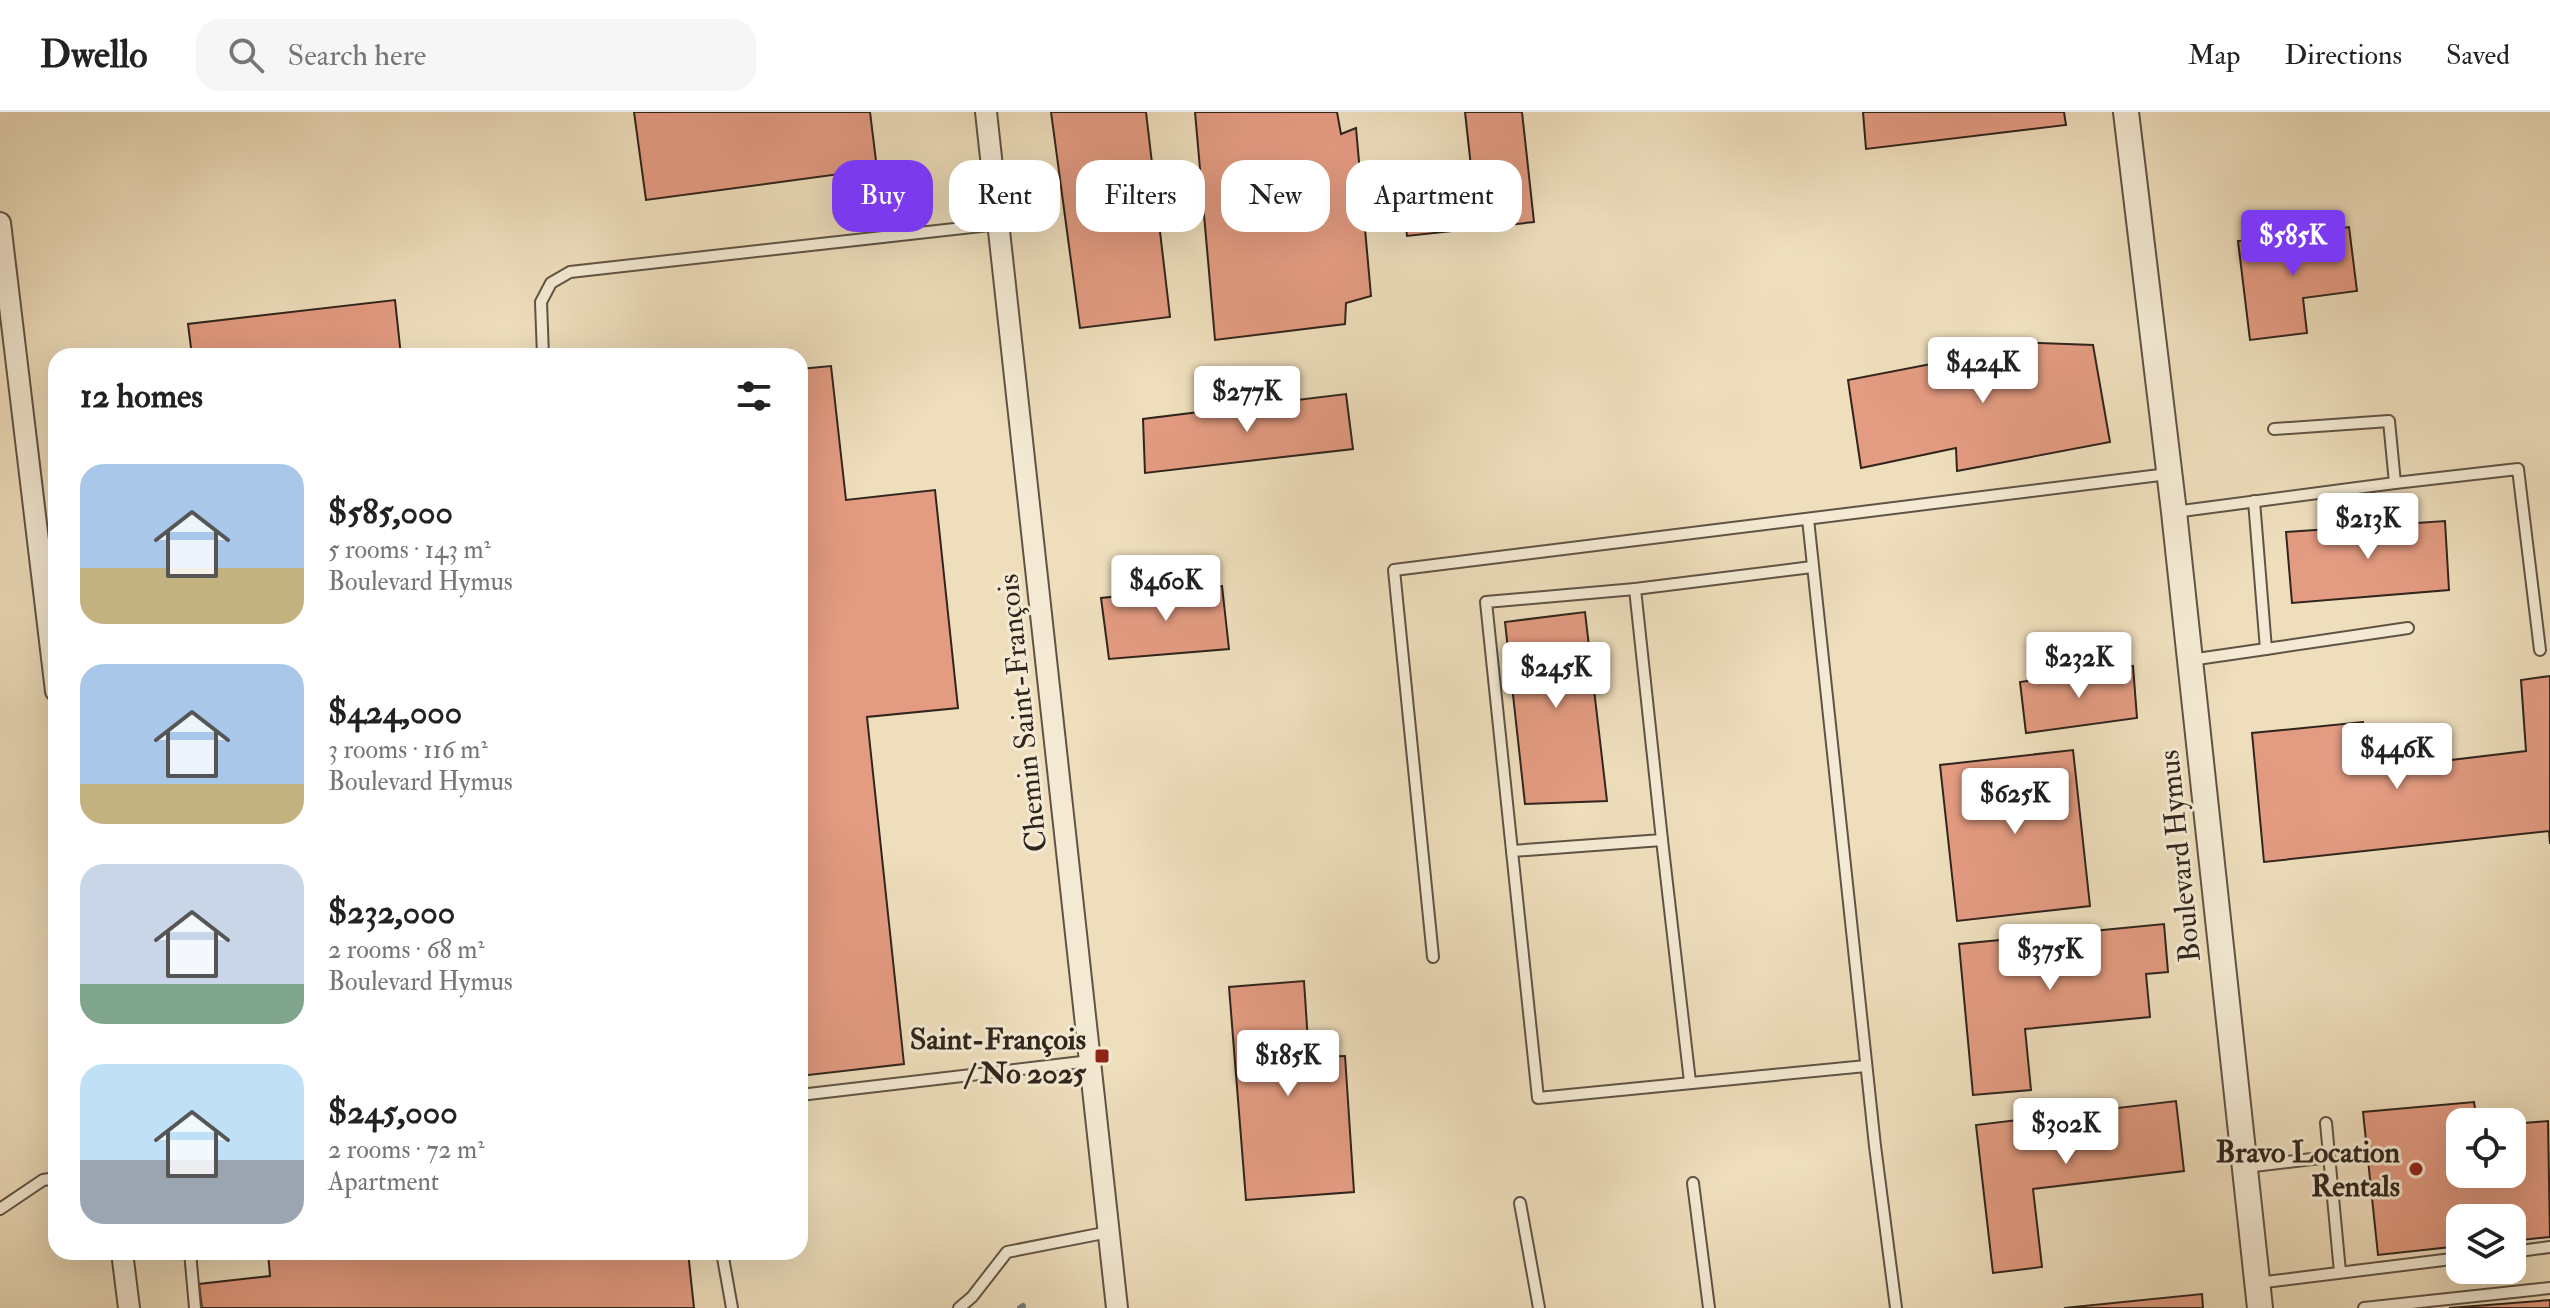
<!DOCTYPE html>
<meta charset="utf-8">
<style>
:root{--surface:#fff;--page:#f6f6f6;--text:#222;--muted:#767676;--line:#e0e0e0;--accent:#7c3aed}
body{margin:0;font-family:"IM FELL Double Pica",serif;background:var(--page);color:var(--text);height:100vh;display:flex;flex-direction:column;font-size:30px;white-space:nowrap}
*{box-sizing:border-box;margin:0}
p{font-size:26px;color:var(--muted)}
.icon{flex:none;width:44px;height:44px;fill:none;stroke:currentColor;stroke-width:2;stroke-linecap:round;stroke-linejoin:round}
.map{position:relative;flex:1;overflow:hidden}
.drawer{position:absolute;left:48px;top:236px;width:760px;height:912px;display:flex;flex-direction:column;background:var(--surface);border-radius:24px;box-shadow:0 8px 32px #0002}
.drawer>*{flex:none}
.banner{position:absolute;left:832px;top:48px;width:760px;height:72px;display:flex;gap:16px}
.tools{position:absolute;left:2446px;top:996px;display:grid;gap:16px}
.tools a{display:grid;place-items:center;width:80px;height:80px;border-radius:16px;background:var(--surface);box-shadow:0 8px 32px #0002;font-size:40px}
.price{position:absolute;translate:-50% -68px;padding:0 18px;border-radius:8px;background:#fff;color:#222;font-size:26px;line-height:52px;filter:drop-shadow(0 2px 4px #0008)}
.price::after{content:'';position:absolute;left:50%;top:48px;width:24px;height:18px;margin-left:-12px;background:inherit;clip-path:polygon(0 0,100% 0,50% 100%)}
.price.active{background:var(--accent);color:#fff}
ul{padding:0;list-style:none}
li{display:flex;align-items:center;gap:24px;height:200px;padding:0 32px}
li span{display:grid;place-items:center;flex:none;width:224px;height:160px;border-radius:24px;color:#555}
li>.icon{margin-inline-start:auto}
span .icon{width:96px;height:96px;fill:#fffc;stroke-width:1}
li b{font-size:34px}
h2{display:flex;justify-content:space-between;align-items:center;height:96px;padding:0 32px;font-size:34px}
.pill{padding:0 28px;border-radius:24px;background:var(--surface);box-shadow:0 8px 32px #0002;font-size:28px;line-height:72px}
.pill.active{background:var(--accent);color:#fff}
header{display:flex;align-items:center;gap:48px;box-sizing:border-box;height:112px;padding:0 40px;background:var(--surface);border-bottom:2px solid var(--line)}
header strong{font-size:38px}
nav{display:flex;gap:44px;margin-inline-start:auto;font-size:28px}
.search{width:560px;height:72px;background:var(--page);display:flex;align-items:center;gap:20px;box-sizing:border-box;padding:0 28px;border-radius:24px;color:var(--muted);font-size:30px}
.map>svg:first-child{display:block}
.lines{fill:none;stroke-linecap:round;stroke-linejoin:round}
.stream{stroke:#737e7c;stroke-width:6}
.building{fill:#e39b81;stroke:#30251d;stroke-width:2}
.service-casing{stroke:#605345;stroke-width:14}
.minor-casing{stroke:#605345;stroke-width:24}
.tertiary-casing{stroke:#605345;stroke-width:28}
.service{stroke:#f4ead3;stroke-width:10}
.minor{stroke:#f4ead3;stroke-width:20}
.tertiary{stroke:#f4ead3;stroke-width:24}
.poi-dot{fill:#8f2418;stroke:#f4ead3;stroke-width:3}
.labels{text-anchor:middle;stroke-width:6;stroke-linejoin:round;paint-order:stroke}
.street-label{font-size:30px;fill:#30251d;stroke:#f4ead3}
.poi-label{font-size:30px;font-weight:bold;fill:#30251d;stroke:#f4ead3;text-anchor:end}
</style>
<header>
<strong>Dwello</strong>
<div class="search"><svg class="icon" aria-label="search" viewBox="0 0 24 24"><circle cx="10" cy="10" r="6"/><path d="M15 15l6 6"/></svg>Search here</div>
<nav><a>Map</a><a>Directions</a><a>Saved</a></nav>
</header>
<div class="map">
<svg width="2550" height="1196" viewBox="0 0 2550 1196">
<rect width="100%" height="100%" fill="#eedebc"/>
<filter id="stains"><feTurbulence type="fractalNoise" baseFrequency=".0025" numOctaves="4"/><feColorMatrix values="0 0 0 0 .2 0 0 0 0 .09 0 0 0 0 .02 0 0 0 .5 -.17"/></filter>
<radialGradient id="worn" r=".72"><stop offset=".6" stop-color="#630" stop-opacity="0"/><stop offset="1" stop-color="#630" stop-opacity=".3"/></radialGradient>
<g class="lines">
<!-- stream -->
<polyline class="stream" points="1020,1196 1023,1194"/>
</g>
<!-- building -->
<g class="building">
<polygon points="634,0 870,0 877,57 646,88"/>
<polygon points="1051,0 1146,0 1170,205 1080,216"/>
<polygon points="1195,0 1337,0 1341,22 1356,16 1371,184 1346,191 1345,212 1215,228"/>
<polygon points="1465,0 1522,0 1534,110 1407,124 1401,64 1471,55"/>
<polygon points="1863,0 2064,0 2066,13 1866,37"/>
<polygon points="2349,115 2357,179 2303,186 2307,221 2250,228 2238,129"/>
<polygon points="395,188 401,244 192,244 188,212"/>
<polygon points="1955,228 2093,233 2110,330 1957,359 1956,336 1861,356 1848,268 1957,247"/>
<polygon points="831,254 846,388 935,378 958,596 867,605 904,952 800,964 800,257"/>
<polygon points="1346,282 1353,337 1145,361 1143,307"/>
<polygon points="2445,409 2449,478 2292,491 2286,420"/>
<polygon points="1222,474 1229,537 1109,547 1101,486"/>
<polygon points="1585,500 1607,689 1525,692 1505,510"/>
<polygon points="2133,554 2137,606 2026,621 2020,570"/>
<polygon points="2550,564 2550,732 2549,719 2264,750 2252,621 2363,610 2367,658 2526,639 2521,568"/>
<polygon points="2073,638 2090,794 1957,809 1940,653"/>
<polygon points="2164,812 2168,860 2146,862 2150,905 2025,917 2031,978 1973,983 1959,832"/>
<polygon points="1304,869 1309,945 1345,944 1354,1080 1246,1088 1229,875"/>
<polygon points="2176,989 2184,1059 2033,1077 2042,1155 1993,1161 1976,1013"/>
<polygon points="2474,990 2477,1010 2460,1010 2460,1062 2512,1062 2512,1012 2548,1009 2550,1125 2512,1129 2512,1106 2460,1106 2460,1134 2378,1143 2363,1000"/>
<polygon points="268,1140 688,1140 694,1196 202,1196 199,1172 270,1164"/>
<polygon points="2202,1182 2203,1196 2064,1196"/>
<polygon points="2550,1188 2550,1196 2449,1196"/>
</g>
<g class="lines">
<defs>
<g id="service">
<polyline points="543,244 541,190 551,171 570,160 999,112"/>
<polyline points="2395,371 2518,357 2540,538"/>
<polyline points="2174,400 2395,371 2389,309 2274,317"/>
<polyline points="1808,407 1875,1034 1896,1196"/>
<polyline points="1812,455 1635,477 1662,728 1512,739 1538,986 1866,954"/>
<polyline points="2266,537 2408,516"/>
<polyline points="2190,548 2266,537 2254,389"/>
<polyline points="1662,728 1690,970"/>
<polyline points="1512,739 1486,490 1635,477"/>
<polyline points="1433,845 1394,458 2168,362"/>
<polyline points="800,983 1090,949"/>
<polyline points="2326,1011 2340,1160"/>
<polyline points="2245,1055 2329,1045"/>
<polyline points="1693,1071 1709,1196"/>
<polyline points="1520,1091 1539,1196"/>
<polyline points="0,1097 43,1068 56,1066"/>
<polyline points="190,1140 195,1196"/>
<polyline points="722,1140 732,1196"/>
<polyline points="2512,1140 2550,1135"/>
<polyline points="2257,1171 2460,1146"/>
<polyline points="959,1196 972,1185 1007,1140 1109,1120"/>
<polyline points="2364,1196 2550,1176"/>
</g>
<g id="minor">
<polyline points="986,0 1117,1196"/>
<polyline points="0,111 56,579"/>
<polyline points="122,1140 129,1196"/>
</g>
<polyline id="tertiary" points="2126,0 2174,400 2260,1196"/>
</defs>
<!-- service casing -->
<use href="#service" class="service-casing"/>
<!-- minor casing -->
<use href="#minor" class="minor-casing"/>
<!-- tertiary casing -->
<use href="#tertiary" class="tertiary-casing"/>
<!-- service -->
<use href="#service" class="service"/>
<!-- minor -->
<use href="#minor" class="minor"/>
<!-- tertiary -->
<use href="#tertiary" class="tertiary"/>
</g>
<!-- markers -->
<g class="poi-dot">
<rect x="1094" y="936" width="16" height="16" rx="4"/>
<circle cx="2416" cy="1057" r="8"/>
</g>
<g class="labels">
<!-- street labels -->
<g class="street-label">
<text transform="translate(1022 601) rotate(-96)" y="10">Chemin Saint-François</text>
<text transform="translate(2179 744) rotate(-96)" y="10">Boulevard Hymus</text>
</g>
<!-- poi labels -->
<g class="poi-label">
<text x="1086" y="937">Saint-François<tspan x="1086" dy="34">/ No 2025</tspan></text>
<text x="2400" y="1050">Bravo Location<tspan x="2400" dy="34">Rentals</tspan></text>
</g>
</g>
<rect width="100%" height="100%" filter="url(#stains)"/>
<rect width="100%" height="100%" fill="url(#worn)"/>
</svg>
<div class="tools">
<a><svg class="icon" aria-label="locate" viewBox="0 0 24 24"><circle cx="12" cy="12" r="6"/><path d="M12 2v4M12 18v4M2 12h4M18 12h4"/></svg></a>
<a><svg class="icon" aria-label="layers" viewBox="0 0 24 24"><path d="M12 4l9 5-9 5-9-5zM3 14l9 5 9-5"/></svg></a>
</div>
<b class="price active" style="left:2293px;top:166px">$585K</b>
<b class="price" style="left:1983px;top:293px">$424K</b>
<b class="price" style="left:1247px;top:322px">$277K</b>
<b class="price" style="left:2368px;top:449px">$213K</b>
<b class="price" style="left:1166px;top:511px">$460K</b>
<b class="price" style="left:2079px;top:588px">$232K</b>
<b class="price" style="left:1556px;top:598px">$245K</b>
<b class="price" style="left:2397px;top:679px">$446K</b>
<b class="price" style="left:2015px;top:724px">$625K</b>
<b class="price" style="left:2050px;top:880px">$375K</b>
<b class="price" style="left:1288px;top:986px">$185K</b>
<b class="price" style="left:2066px;top:1054px">$302K</b>
<div class="banner">
<a class="pill active">Buy</a>
<a class="pill">Rent</a>
<a class="pill">Filters</a>
<a class="pill">New</a>
<a class="pill">Apartment</a>
</div>
<section class="drawer">
<h2>12 homes<svg class="icon" aria-label="filters" viewBox="0 0 24 24"><path d="M4 7h16M4 17h16"/><circle cx="9" cy="7" r="2"/><circle cx="15" cy="17" r="2"/></svg></h2>
<ul>
<li><span style="background:linear-gradient(#a9c7e8 65%,#c2b280 0)"><svg class="icon" aria-label="home" viewBox="0 0 24 24"><path d="M3 11l9-7 9 7M6 9v11h12V9"/></svg></span><div><b>$585,000</b><p>5 rooms · 143 m²</p><p>Boulevard Hymus</p></div></li>
<li><span style="background:linear-gradient(#a9c7e8 75%,#c2b280 0)"><svg class="icon" aria-label="home" viewBox="0 0 24 24"><path d="M3 11l9-7 9 7M6 9v11h12V9"/></svg></span><div><b>$424,000</b><p>3 rooms · 116 m²</p><p>Boulevard Hymus</p></div></li>
<li><span style="background:linear-gradient(#c9d6e8 75%,#7fa58c 0)"><svg class="icon" aria-label="home" viewBox="0 0 24 24"><path d="M3 11l9-7 9 7M6 9v11h12V9"/></svg></span><div><b>$232,000</b><p>2 rooms · 68 m²</p><p>Boulevard Hymus</p></div></li>
<li><span style="background:linear-gradient(#bfe0f5 60%,#9aa5b1 0)"><svg class="icon" aria-label="home" viewBox="0 0 24 24"><path d="M3 11l9-7 9 7M6 9v11h12V9"/></svg></span><div><b>$245,000</b><p>2 rooms · 72 m²</p><p>Apartment</p></div></li>
</ul>
</section>
</div>
